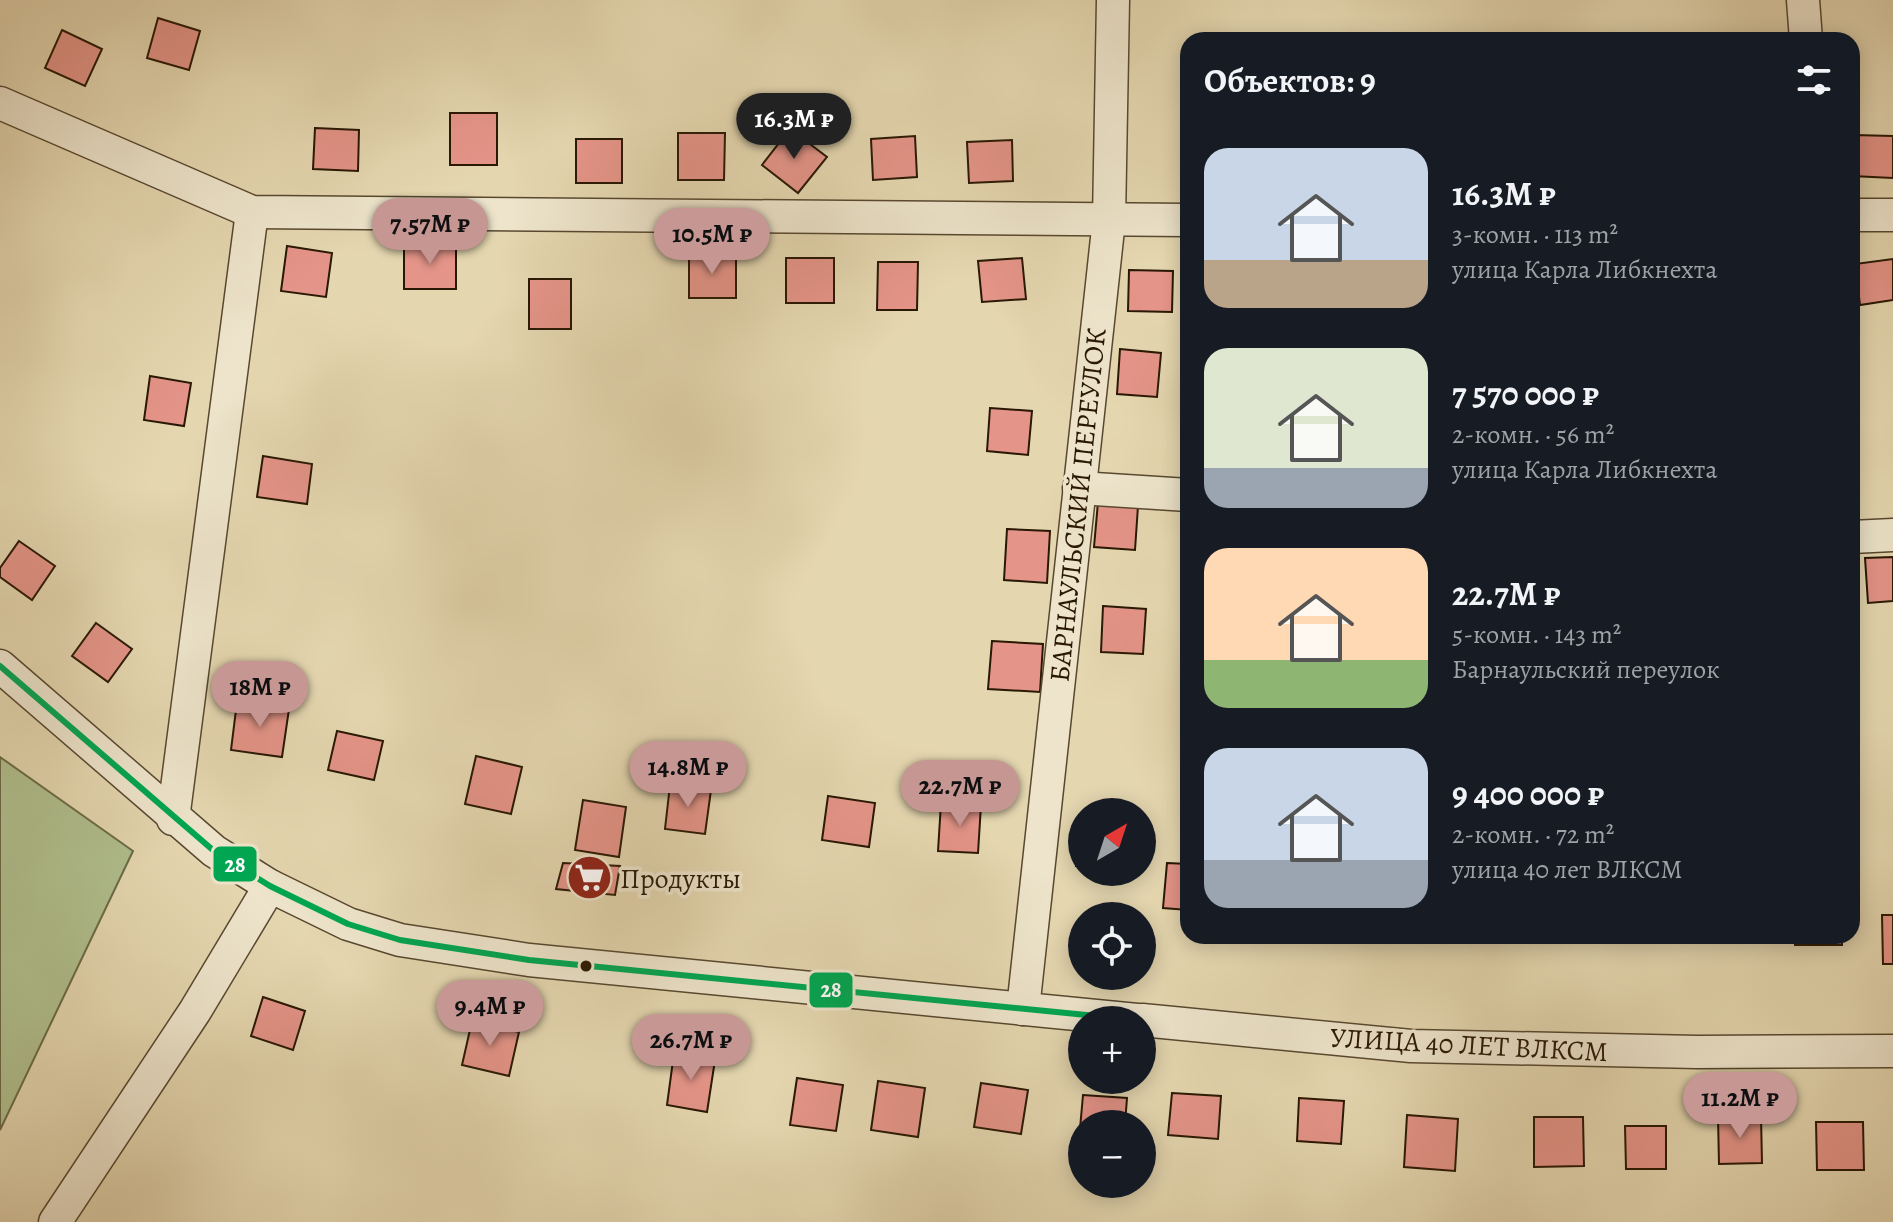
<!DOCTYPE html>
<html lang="ru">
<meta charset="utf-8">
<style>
:root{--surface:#171b24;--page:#20242c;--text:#f1f3f6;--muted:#9ea1a6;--accent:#c59692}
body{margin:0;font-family:Alegreya,serif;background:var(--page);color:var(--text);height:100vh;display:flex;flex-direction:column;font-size:30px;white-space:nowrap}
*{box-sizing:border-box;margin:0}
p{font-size:26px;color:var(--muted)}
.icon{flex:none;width:44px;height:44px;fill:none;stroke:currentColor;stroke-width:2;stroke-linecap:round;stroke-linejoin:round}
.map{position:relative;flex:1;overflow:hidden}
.details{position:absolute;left:1180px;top:32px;width:680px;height:912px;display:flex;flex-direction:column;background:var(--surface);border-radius:24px;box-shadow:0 4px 20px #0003}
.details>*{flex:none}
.needle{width:52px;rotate:39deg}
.buttons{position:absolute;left:1068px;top:798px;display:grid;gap:16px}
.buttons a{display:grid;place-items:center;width:88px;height:88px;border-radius:50%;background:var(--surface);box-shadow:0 4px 20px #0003;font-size:40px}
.price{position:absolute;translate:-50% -68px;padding:0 18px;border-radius:28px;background:var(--accent);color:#111;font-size:26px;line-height:52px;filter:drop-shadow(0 2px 4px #0008)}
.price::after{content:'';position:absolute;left:50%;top:48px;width:24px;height:18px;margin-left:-12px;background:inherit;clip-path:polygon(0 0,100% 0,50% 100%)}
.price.current{background:#222;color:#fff}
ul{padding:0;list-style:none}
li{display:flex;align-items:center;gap:24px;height:200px;padding:0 24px}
li span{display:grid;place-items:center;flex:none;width:224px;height:160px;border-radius:24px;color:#555}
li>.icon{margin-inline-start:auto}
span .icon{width:96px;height:96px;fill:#fffc;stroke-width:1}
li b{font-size:34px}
h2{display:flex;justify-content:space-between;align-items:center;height:96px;padding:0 24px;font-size:34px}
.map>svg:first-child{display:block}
.green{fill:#b0be8d;stroke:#6c6b48;stroke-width:2}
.building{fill:#e49488;stroke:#291804;stroke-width:2}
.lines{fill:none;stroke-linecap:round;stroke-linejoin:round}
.minor-casing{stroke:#58482f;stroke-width:35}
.minor{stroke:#ede4cb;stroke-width:32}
.bus-1-casing{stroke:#ede4cb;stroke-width:12}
.bus-1{stroke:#00a651;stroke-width:6}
.bus-dot{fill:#291804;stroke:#ede4cb;stroke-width:3}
.labels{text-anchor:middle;stroke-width:7;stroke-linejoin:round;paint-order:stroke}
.street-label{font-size:28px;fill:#291804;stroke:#ede4cb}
.poi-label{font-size:28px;fill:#291804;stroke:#ede4cb;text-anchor:start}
.line-badge{stroke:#ede4cb;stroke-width:3}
.badge-label{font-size:22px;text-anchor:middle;font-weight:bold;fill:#fff}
</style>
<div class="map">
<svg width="1893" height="1222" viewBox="0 0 1893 1222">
<rect width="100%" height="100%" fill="#e4d6af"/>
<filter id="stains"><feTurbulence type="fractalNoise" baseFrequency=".0025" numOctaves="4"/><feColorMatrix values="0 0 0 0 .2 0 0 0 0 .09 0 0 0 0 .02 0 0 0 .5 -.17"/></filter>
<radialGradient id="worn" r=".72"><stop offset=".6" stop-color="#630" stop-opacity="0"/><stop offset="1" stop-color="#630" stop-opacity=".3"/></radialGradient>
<!-- green -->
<polygon class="green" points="0,757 133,851 0,1130"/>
<!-- building -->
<g class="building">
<polygon points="158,18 200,31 189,70 147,58"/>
<polygon points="62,30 102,49 85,86 45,68"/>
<rect x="450" y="113" width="47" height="52"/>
<polygon points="315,128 359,130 358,171 313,169"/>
<polygon points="790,129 827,157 798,193 762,165"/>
<polygon points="678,133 725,133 724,180 678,180"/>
<polygon points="1854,135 1893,136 1893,178 1852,176"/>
<polygon points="915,136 917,177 873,180 871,139"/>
<rect x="576" y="139" width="46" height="44"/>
<polygon points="1012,140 1013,181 969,183 967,142"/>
<rect x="404" y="244" width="52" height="45"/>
<polygon points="287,246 332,253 326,297 281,291"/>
<rect x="689" y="253" width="47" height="45"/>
<rect x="786" y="258" width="48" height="45"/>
<polygon points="1022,258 1026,299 982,302 978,261"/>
<polygon points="1893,259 1893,300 1860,305 1855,264"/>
<polygon points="878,262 918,262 917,310 877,310"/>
<polygon points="1129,270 1173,271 1172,312 1128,311"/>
<rect x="529" y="279" width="42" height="50"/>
<polygon points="1120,349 1161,353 1157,397 1117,394"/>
<polygon points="150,376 191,383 184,426 144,420"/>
<polygon points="990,408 1032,411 1028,455 987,451"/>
<polygon points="263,456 312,464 307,504 257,497"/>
<polygon points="1098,502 1138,506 1135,550 1094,547"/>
<polygon points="1007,529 1050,531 1047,583 1004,580"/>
<polygon points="19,541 55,566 32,600 0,577 0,568"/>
<polygon points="1893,557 1893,601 1868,603 1865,558"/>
<polygon points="1103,606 1146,609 1143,654 1101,652"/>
<polygon points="96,623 132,649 108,682 72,656"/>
<polygon points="992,641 1043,644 1040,692 988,689"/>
<polygon points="237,702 289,709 282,757 231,750"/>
<polygon points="337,731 383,741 374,780 328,770"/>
<polygon points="476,756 522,767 511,814 465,804"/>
<polygon points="670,785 711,790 705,834 665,829"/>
<polygon points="828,796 875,803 869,847 822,840"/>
<polygon points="583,800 626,807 619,857 575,850"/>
<polygon points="941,803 981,805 978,853 938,851"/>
<polygon points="1079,817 1082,817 1082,866 1076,866"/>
<polygon points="563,863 620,866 615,895 556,889"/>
<polygon points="1167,863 1188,864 1188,910 1163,908"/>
<polygon points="1882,915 1893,915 1893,964 1883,964"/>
<rect x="1795" y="936" width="47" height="9"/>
<polygon points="263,997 305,1011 293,1050 251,1036"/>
<polygon points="472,1021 519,1032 509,1076 462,1065"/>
<polygon points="674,1053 715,1060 707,1112 667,1105"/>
<polygon points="797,1078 843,1085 836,1131 790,1125"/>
<polygon points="878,1081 925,1088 918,1137 871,1130"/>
<polygon points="981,1083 1028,1090 1021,1134 974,1127"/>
<polygon points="1172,1093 1221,1096 1218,1139 1168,1135"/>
<polygon points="1083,1095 1127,1098 1125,1124 1082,1124 1079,1140"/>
<polygon points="1299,1098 1344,1101 1341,1144 1297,1141"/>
<polygon points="1407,1115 1458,1119 1455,1171 1404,1167"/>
<polygon points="1761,1116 1762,1163 1719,1164 1718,1117"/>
<polygon points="1534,1117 1583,1117 1584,1166 1534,1167"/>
<polygon points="1816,1122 1863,1122 1864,1170 1817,1170"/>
<polygon points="1625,1126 1666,1126 1666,1169 1626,1169"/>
</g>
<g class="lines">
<defs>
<g id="minor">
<polyline points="1803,0 1806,40"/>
<polyline points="0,103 252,212 1188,220"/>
<polyline points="1852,215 1893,215"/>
<polyline points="1079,488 1188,495"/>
<polyline points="1852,537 1893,535"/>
<polyline points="0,666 214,851 270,886 348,924 400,940 529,960 1137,1020"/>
<polyline points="173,819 252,212"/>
<polyline points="1023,1009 1109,220 1113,0"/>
<polyline points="1142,1020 1411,1046 1697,1052 1893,1051"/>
<polyline points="55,1222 195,1011 270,886"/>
</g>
</defs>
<!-- minor casing -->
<use href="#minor" class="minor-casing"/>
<!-- minor -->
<use href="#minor" class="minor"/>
<defs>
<polyline id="bus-1" points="0,666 214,851 270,886 348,924 400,940 529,960 1137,1020"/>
</defs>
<!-- bus-1 casing -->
<use href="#bus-1" class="bus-1-casing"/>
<!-- bus-1 -->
<use href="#bus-1" class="bus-1"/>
</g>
<!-- icons -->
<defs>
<symbol id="supermarket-disc" viewBox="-11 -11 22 22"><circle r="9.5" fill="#8f2418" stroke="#ede4cb"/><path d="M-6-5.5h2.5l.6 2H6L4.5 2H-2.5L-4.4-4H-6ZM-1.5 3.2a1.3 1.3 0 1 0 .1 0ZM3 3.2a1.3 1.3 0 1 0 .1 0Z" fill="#fff"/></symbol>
</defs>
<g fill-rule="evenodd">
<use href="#supermarket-disc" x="564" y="852" width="51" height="51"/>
</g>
<!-- markers -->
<circle class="bus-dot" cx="586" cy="966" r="7"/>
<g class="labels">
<!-- street labels -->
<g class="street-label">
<text transform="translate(1077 505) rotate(-84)" y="10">БАРНАУЛЬСКИЙ ПЕРЕУЛОК</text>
<text transform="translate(1469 1044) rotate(3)" y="10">УЛИЦА 40 ЛЕТ ВЛКСМ</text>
</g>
<!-- poi labels -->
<g class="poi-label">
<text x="620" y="888">Продукты</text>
</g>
</g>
<g class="line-badge">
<rect x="212" y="845" width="46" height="38" rx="8" fill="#00a651"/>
<rect x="808" y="971" width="46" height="38" rx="8" fill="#00a651"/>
</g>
<g class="badge-label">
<text x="235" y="872">28</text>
<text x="831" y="997">28</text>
</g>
<rect width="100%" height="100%" filter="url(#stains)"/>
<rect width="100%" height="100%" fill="url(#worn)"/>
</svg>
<div class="buttons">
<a><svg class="needle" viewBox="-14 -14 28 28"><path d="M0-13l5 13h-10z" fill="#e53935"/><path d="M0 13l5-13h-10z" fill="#9ea1a6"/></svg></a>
<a><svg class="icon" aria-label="locate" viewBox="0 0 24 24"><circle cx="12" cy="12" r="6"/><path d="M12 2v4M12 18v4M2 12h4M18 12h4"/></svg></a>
<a>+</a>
<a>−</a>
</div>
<b class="price current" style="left:794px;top:161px">16.3M ₽</b>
<b class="price" style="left:430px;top:266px">7.57M ₽</b>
<b class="price" style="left:712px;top:276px">10.5M ₽</b>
<b class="price" style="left:260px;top:729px">18M ₽</b>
<b class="price" style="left:688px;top:809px">14.8M ₽</b>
<b class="price" style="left:960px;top:828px">22.7M ₽</b>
<b class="price" style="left:490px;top:1048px">9.4M ₽</b>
<b class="price" style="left:691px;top:1082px">26.7M ₽</b>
<b class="price" style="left:1740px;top:1140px">11.2M ₽</b>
<section class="details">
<h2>Объектов: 9<svg class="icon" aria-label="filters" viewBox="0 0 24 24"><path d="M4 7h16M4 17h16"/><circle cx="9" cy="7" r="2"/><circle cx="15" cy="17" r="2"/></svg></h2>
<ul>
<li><span style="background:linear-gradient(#c9d6e8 70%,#b9a48a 0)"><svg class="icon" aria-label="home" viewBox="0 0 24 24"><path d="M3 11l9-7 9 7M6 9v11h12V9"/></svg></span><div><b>16.3M ₽</b><p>3-комн. · 113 m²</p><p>улица Карла Либкнехта</p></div></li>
<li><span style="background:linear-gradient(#dfe7d0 75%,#9aa5b1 0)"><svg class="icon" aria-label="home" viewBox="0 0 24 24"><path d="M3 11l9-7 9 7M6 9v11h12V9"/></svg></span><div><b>7 570 000 ₽</b><p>2-комн. · 56 m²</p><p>улица Карла Либкнехта</p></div></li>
<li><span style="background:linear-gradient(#ffd9b3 70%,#8fb573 0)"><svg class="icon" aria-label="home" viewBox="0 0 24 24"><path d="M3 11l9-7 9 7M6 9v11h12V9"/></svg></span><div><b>22.7M ₽</b><p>5-комн. · 143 m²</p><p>Барнаульский переулок</p></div></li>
<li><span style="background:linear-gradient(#c9d6e8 70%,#9aa5b1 0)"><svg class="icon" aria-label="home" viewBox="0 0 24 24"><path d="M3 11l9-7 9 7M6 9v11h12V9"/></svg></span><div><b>9 400 000 ₽</b><p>2-комн. · 72 m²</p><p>улица 40 лет ВЛКСМ</p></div></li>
</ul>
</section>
</div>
